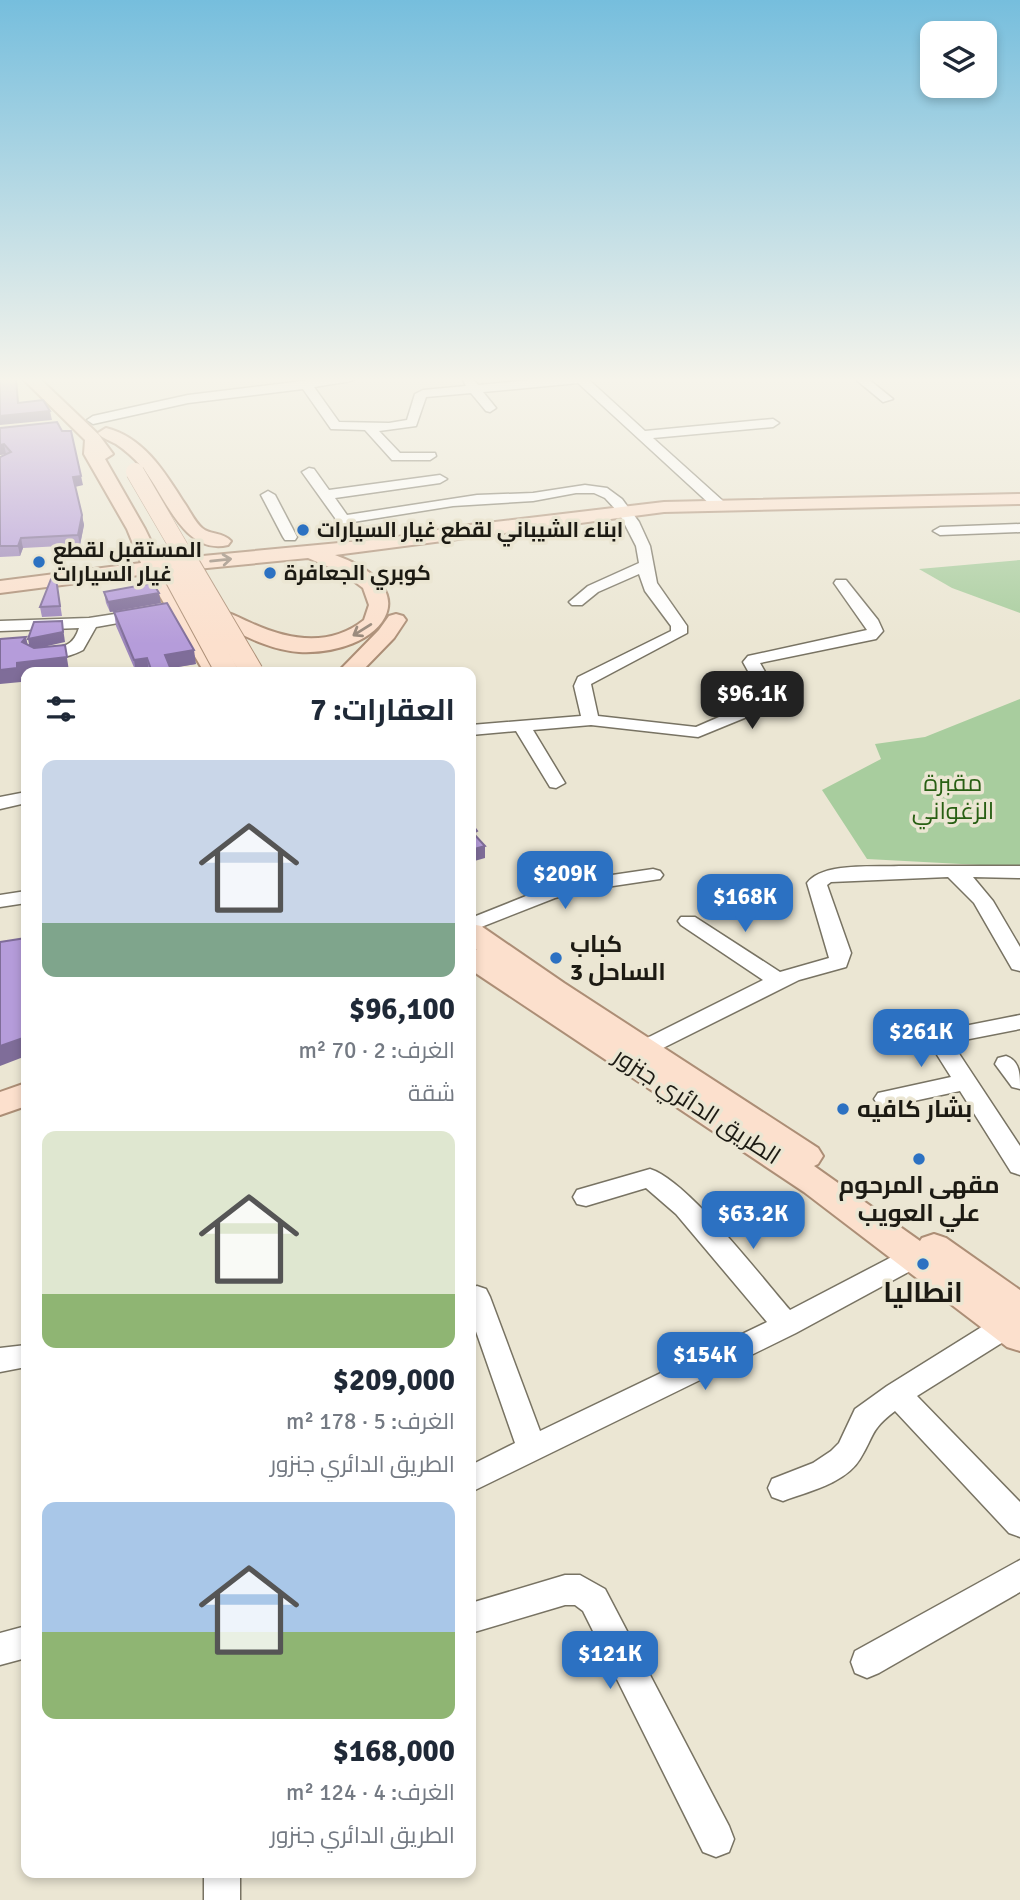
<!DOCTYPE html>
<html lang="ar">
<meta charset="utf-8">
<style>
:root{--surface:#fff;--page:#f6f6f7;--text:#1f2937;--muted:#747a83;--accent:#2c71c2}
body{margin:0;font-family:Signika,Cairo,sans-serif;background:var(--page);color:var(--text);direction:rtl;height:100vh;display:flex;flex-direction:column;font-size:26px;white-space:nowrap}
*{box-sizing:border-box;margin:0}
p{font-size:23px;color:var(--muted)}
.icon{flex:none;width:38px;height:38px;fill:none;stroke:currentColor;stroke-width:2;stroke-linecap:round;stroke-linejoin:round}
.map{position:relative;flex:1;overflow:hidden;direction:ltr}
.sheet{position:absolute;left:21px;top:667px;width:455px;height:1211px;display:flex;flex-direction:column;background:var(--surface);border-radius:14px;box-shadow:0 4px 10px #0003;direction:rtl}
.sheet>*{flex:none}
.buttons{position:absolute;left:920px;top:21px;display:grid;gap:14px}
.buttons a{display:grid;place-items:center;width:77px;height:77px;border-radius:14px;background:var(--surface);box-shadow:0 4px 10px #0003;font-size:35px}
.price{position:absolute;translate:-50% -60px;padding:0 16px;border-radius:14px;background:var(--accent);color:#fff;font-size:23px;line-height:46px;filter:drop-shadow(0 2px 4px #0008)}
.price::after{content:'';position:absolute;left:50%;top:42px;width:21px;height:16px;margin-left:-10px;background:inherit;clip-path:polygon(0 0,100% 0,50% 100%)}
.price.selected{background:#222;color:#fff}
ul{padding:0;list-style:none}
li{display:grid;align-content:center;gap:14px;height:371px;padding:0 21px}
li span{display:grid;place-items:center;height:217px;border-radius:14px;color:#555}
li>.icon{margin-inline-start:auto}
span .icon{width:126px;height:126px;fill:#fffc;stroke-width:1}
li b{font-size:30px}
h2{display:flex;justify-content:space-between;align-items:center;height:84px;padding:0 21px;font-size:30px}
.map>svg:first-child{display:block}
.green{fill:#a8cd9e}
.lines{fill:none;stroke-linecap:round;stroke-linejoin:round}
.minor-casing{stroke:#787363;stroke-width:3}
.major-casing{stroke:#ac8e76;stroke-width:4}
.minor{fill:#fff;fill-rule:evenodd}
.major{fill:#fce0cd;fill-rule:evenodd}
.major-bridge-far1-casing{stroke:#ac8e76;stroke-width:19;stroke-linecap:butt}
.major-bridge-casing{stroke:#ac8e76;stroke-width:24;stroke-linecap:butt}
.major-bridge-far1{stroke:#fce0cd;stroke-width:18}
.major-bridge{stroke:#fce0cd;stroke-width:22}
.wall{fill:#9c86bb}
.shaded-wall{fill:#7f6d99}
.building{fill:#b59cda;stroke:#7f6d99;stroke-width:2}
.oneway{stroke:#978779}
.poi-dot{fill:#2c71c2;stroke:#ebe6d3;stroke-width:2.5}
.labels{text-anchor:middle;stroke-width:7;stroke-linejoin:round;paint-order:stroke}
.far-poi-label{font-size:21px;font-weight:bold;fill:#1c1a13;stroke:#ebe6d3;text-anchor:start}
.park-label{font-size:24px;fill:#285f13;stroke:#ebe6d3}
.poi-label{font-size:24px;font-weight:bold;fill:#1c1a13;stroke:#ebe6d3;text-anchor:start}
.street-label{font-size:24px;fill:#1c1a13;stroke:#ebe6d3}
.near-poi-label{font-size:28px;font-weight:bold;fill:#1c1a13;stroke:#ebe6d3}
</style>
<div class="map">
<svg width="1020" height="1900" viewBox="0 0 1020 1900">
<rect width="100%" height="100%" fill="#ebe6d3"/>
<!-- green -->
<g class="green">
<polygon points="1020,560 1020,613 952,588 919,569"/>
<polygon points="1020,699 1020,867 867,859 822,790 881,759 875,744 925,737"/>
</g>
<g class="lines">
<defs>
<g id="minor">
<polygon points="327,378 357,378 351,381 314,387 339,422 389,423 407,420 415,394 423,390 466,386 462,378 472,378 478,385 554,378 587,378 645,431 773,419 779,423 773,427 653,438 723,501 723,507 713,507 578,383 483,392 496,408 490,412 486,411 471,393 426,397 416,426 379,431 400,453 435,453 436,456 430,460 392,460 365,430 331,429 303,389 188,403 93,424 87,420 93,416 188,395"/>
<polygon points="854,378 867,378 893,399 883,402"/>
<polygon points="309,468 314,469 329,490 440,475 447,479 440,483 335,498 347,515 477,495 533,493 585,485 607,488 622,499 639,522 650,546 657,583 687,626 687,633 591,684 598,716 696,727 763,698 743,662 748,656 867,630 834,583 836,580 846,580 878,620 883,631 876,639 760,663 781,700 779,704 698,737 591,725 533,730 565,783 556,788 550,787 516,731 471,735 471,725 581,716 574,686 578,677 671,631 671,626 645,591 639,574 598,592 582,605 572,605 569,602 588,586 639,563 636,546 619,513 605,498 594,493 576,493 533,501 453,506 353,522 362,535 355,539 350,538 340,524 336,523 335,518 302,472"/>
<polygon points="268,491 275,495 297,537 295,540 285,540 283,537 261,495"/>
<polygon points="1020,524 1020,532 940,535 933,531 940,527"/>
<path d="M141 610 146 612 149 615 146 618 96 627 83 650C70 657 41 665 30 655 47 639 69 659 79 628L0 631V621L89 618Z"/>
<polygon points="26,792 26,803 0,809 0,797"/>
<path d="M899 866H1020V878L973 877 993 901 1020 947V971L1012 969 974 903 948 877 831 882 827 885 851 953 846 967 799 980 655 1052 647 1055 639 1052 636 1047 639 1042 763 980 681 925 678 921 681 917H695L780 972 829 958 807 883C822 862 874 867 899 866Z"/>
<polygon points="653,869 660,871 663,875 660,879 586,890 555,898 471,931 471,918 541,890 578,880"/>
<polygon points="26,891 26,903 0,907 0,895"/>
<polygon points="1020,1015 1020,1029 954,1042 956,1049 1020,1146 1020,1175 1011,1172 960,1091 886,1107 878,1105 874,1099 878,1093 951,1077 934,1050 932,1042 939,1031"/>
<path d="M1006 1056C1020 1061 1020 1074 1020 1089L1012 1087 995 1064 998 1058Z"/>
<path d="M650 1169C687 1180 761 1277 790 1310L907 1249 916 1246 925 1249 929 1256 925 1263 796 1333 471 1492V1465L515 1443 471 1317V1288L477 1286 486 1289 490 1297 540 1431 767 1322 676 1214 646 1188 586 1206 577 1204 573 1197 577 1190Z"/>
<path d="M1006 1315 1016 1318 1020 1326 1016 1334 917 1396 1020 1502V1537L1009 1533 895 1411C869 1431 875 1435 860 1459 846 1483 807 1492 783 1501L772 1497 768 1488 772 1479 813 1463 831 1451 839 1443 855 1409 887 1386 996 1318Z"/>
<polygon points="26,1345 26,1367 0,1372 0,1348"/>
<polygon points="1020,1560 1020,1592 879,1673 867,1678 855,1673 851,1662 855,1651"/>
<polygon points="565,1575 580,1575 605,1589 729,1826 734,1839 729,1852 716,1857 703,1852 583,1611 575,1605 565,1605 471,1633 471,1603"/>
<polygon points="26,1626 26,1658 0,1665 0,1633"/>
<rect x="204" y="1872" width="36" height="28"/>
</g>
<g id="major">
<path d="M22 378H39L99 435 113 454 105 459 145 529 160 560 392 538 461 526 664 502 1020 494V504L664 512 335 555C434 591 379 656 299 652 268 650 240 633 213 621L210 617 213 613C226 609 237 617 249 622 287 640 329 648 364 620L369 605 363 588 343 573 308 558 166 572 226 672H204L147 574 0 593V581L141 563 127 529 84 454 85 440Z"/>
<path d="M106 428C143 437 164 471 183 501 189 509 194 521 202 528 210 535 223 532 231 541L228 545C183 556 164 492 141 466 134 458 125 450 116 444 109 440 103 439 98 433Z"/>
<polygon points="396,614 403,616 406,620 394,638 361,672 338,672 379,630 389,616"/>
<polygon points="471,924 481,926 564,983 818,1148 823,1156 818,1164 814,1166 920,1241 922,1238 934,1234 946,1238 1020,1290 1020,1351 1007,1347 804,1192 471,970 471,948 477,950 471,945"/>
<polygon points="26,1083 26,1106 0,1115 0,1092"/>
</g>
</defs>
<!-- minor casing -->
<use href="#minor" class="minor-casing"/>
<!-- major casing -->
<use href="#major" class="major-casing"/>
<!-- minor -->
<use href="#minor" class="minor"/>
<!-- major -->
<use href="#major" class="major"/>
<defs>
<polyline id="major-bridge-far1" points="135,472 187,561"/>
<g id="major-bridge">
<polyline points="186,560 252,672"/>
<polyline points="168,563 227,672"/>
</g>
</defs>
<!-- major-bridge-far1 casing -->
<use href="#major-bridge-far1" class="major-bridge-far1-casing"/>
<!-- major-bridge casing -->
<use href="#major-bridge" class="major-bridge-casing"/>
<!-- major-bridge-far1 -->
<use href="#major-bridge-far1" class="major-bridge-far1"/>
<!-- major-bridge -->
<use href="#major-bridge" class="major-bridge"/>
</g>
<!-- wall -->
<g class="wall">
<polygon points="0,428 83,485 75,486 84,525 80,545 23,548 20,556 0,557 0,457 6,454 0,455"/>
<polygon points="56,578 62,616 42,617 40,607"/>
<polygon points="104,592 161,603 110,612 106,603"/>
<polygon points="114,612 196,664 170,668 172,672 136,672 116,626"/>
</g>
<!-- shaded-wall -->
<g class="shaded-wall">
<polygon points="50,411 52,420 0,425 0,416"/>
<polygon points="4,444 6,454 0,455 0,445"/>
<polygon points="81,476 83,485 75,487 73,477"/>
<polygon points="82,515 84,525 80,545 78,535"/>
<polygon points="21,538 23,548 20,556 18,546"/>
<polygon points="159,593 161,603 110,612 108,602"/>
<polygon points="62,621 65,642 30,650 28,639"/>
<polygon points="26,637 29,651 22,642"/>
<polygon points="65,645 69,671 26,672 26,676 21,677 21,682 0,684 0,670"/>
<polygon points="194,650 196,664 167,669 165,655"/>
<polygon points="147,658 149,672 136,672 134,660"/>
<polygon points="485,846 485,858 471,862 471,850"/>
<polygon points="26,1037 26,1056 0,1066 0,1046"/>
</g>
<!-- building -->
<g class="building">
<polygon points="0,378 16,378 18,403 43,400 50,411 0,416"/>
<polygon points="57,422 62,431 71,431 81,476 73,477 82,515 78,535 21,538 18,546 0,546 0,457 11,452 4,444 0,445 0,428"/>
<polygon points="56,578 60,606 40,607 51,579"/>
<polygon points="153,583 159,593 108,602 104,592"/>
<polygon points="167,603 194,650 165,655 172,672 152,672 147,658 134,660 114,612"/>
<polygon points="62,621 63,632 28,639 34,622"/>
<polygon points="26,637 22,642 34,648 65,645 67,657 17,663 17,668 0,670 0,639"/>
<polygon points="471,823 477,831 473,833 485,846 471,850"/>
<polygon points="26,938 26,1037 0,1046 0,942"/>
</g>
<!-- one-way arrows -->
<defs><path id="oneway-shaft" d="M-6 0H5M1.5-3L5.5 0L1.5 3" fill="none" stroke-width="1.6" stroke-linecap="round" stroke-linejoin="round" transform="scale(1.75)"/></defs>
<g class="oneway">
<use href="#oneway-shaft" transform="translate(221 560) rotate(-6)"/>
<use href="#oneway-shaft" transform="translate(362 630) rotate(148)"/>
</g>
<!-- sky -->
<linearGradient id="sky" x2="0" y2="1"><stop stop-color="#76bedd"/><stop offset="0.59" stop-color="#f6f4eb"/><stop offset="1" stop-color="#f6f4eb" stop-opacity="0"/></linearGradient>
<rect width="1020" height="644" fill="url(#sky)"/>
<!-- markers -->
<g class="poi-dot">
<circle cx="303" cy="530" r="7"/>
<circle cx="39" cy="562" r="7"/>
<circle cx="270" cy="573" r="7"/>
<circle cx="556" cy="958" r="7"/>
<circle cx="843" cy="1109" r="7"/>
<circle cx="919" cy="1159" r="7"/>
<circle cx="923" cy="1264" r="7"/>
</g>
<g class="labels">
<!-- far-poi labels -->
<g class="far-poi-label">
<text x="317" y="537">ابناء الشيباني لقطع غيار السيارات</text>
<text x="53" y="557">المستقبل لقطع<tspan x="53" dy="24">غيار السيارات</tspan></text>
<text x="284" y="580">كوبري الجعافرة</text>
</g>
<!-- park labels -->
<g class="park-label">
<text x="953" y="791">مقبرة<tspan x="953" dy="28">الزغواني</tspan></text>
</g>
<!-- poi labels -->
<g class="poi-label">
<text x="570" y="952">كباب<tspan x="570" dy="28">الساحل 3</tspan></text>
<text x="857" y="1117">بشار كافيه</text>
<text x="919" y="1193" text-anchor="middle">مقهى المرحوم<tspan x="919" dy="28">علي العويب</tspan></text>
</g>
<!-- street labels -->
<g class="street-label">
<text transform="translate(697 1106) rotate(33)" y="8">الطريق الدائري جنزور</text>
</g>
<!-- near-poi labels -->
<g class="near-poi-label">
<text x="923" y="1302">انطاليا</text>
</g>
</g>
</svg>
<div class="buttons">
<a><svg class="icon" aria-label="layers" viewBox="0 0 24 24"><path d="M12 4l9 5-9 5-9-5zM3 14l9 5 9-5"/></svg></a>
</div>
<b class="price selected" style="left:752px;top:731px">$96.1K</b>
<b class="price" style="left:565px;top:911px">$209K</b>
<b class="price" style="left:745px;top:934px">$168K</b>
<b class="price" style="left:921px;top:1069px">$261K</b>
<b class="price" style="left:753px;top:1251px">$63.2K</b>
<b class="price" style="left:705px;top:1392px">$154K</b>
<b class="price" style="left:610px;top:1691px">$121K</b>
<section class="sheet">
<h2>العقارات: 7<svg class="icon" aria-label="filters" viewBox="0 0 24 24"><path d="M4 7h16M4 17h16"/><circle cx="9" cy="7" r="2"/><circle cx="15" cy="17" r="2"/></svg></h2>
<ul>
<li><span style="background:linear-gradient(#c9d6e8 75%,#7fa58c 0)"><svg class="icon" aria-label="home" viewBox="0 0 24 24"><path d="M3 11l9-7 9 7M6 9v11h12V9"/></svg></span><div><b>$96,100</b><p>الغرف: 2 · 70 m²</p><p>شقة</p></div></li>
<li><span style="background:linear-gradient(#dfe7d0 75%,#8fb573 0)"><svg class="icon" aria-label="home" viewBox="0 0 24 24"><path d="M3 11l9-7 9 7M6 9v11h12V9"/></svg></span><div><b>$209,000</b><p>الغرف: 5 · 178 m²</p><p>الطريق الدائري جنزور</p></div></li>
<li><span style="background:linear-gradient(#a9c7e8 60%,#8fb573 0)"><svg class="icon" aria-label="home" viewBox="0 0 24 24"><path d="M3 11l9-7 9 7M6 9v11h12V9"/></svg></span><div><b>$168,000</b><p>الغرف: 4 · 124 m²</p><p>الطريق الدائري جنزور</p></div></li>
</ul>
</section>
</div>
